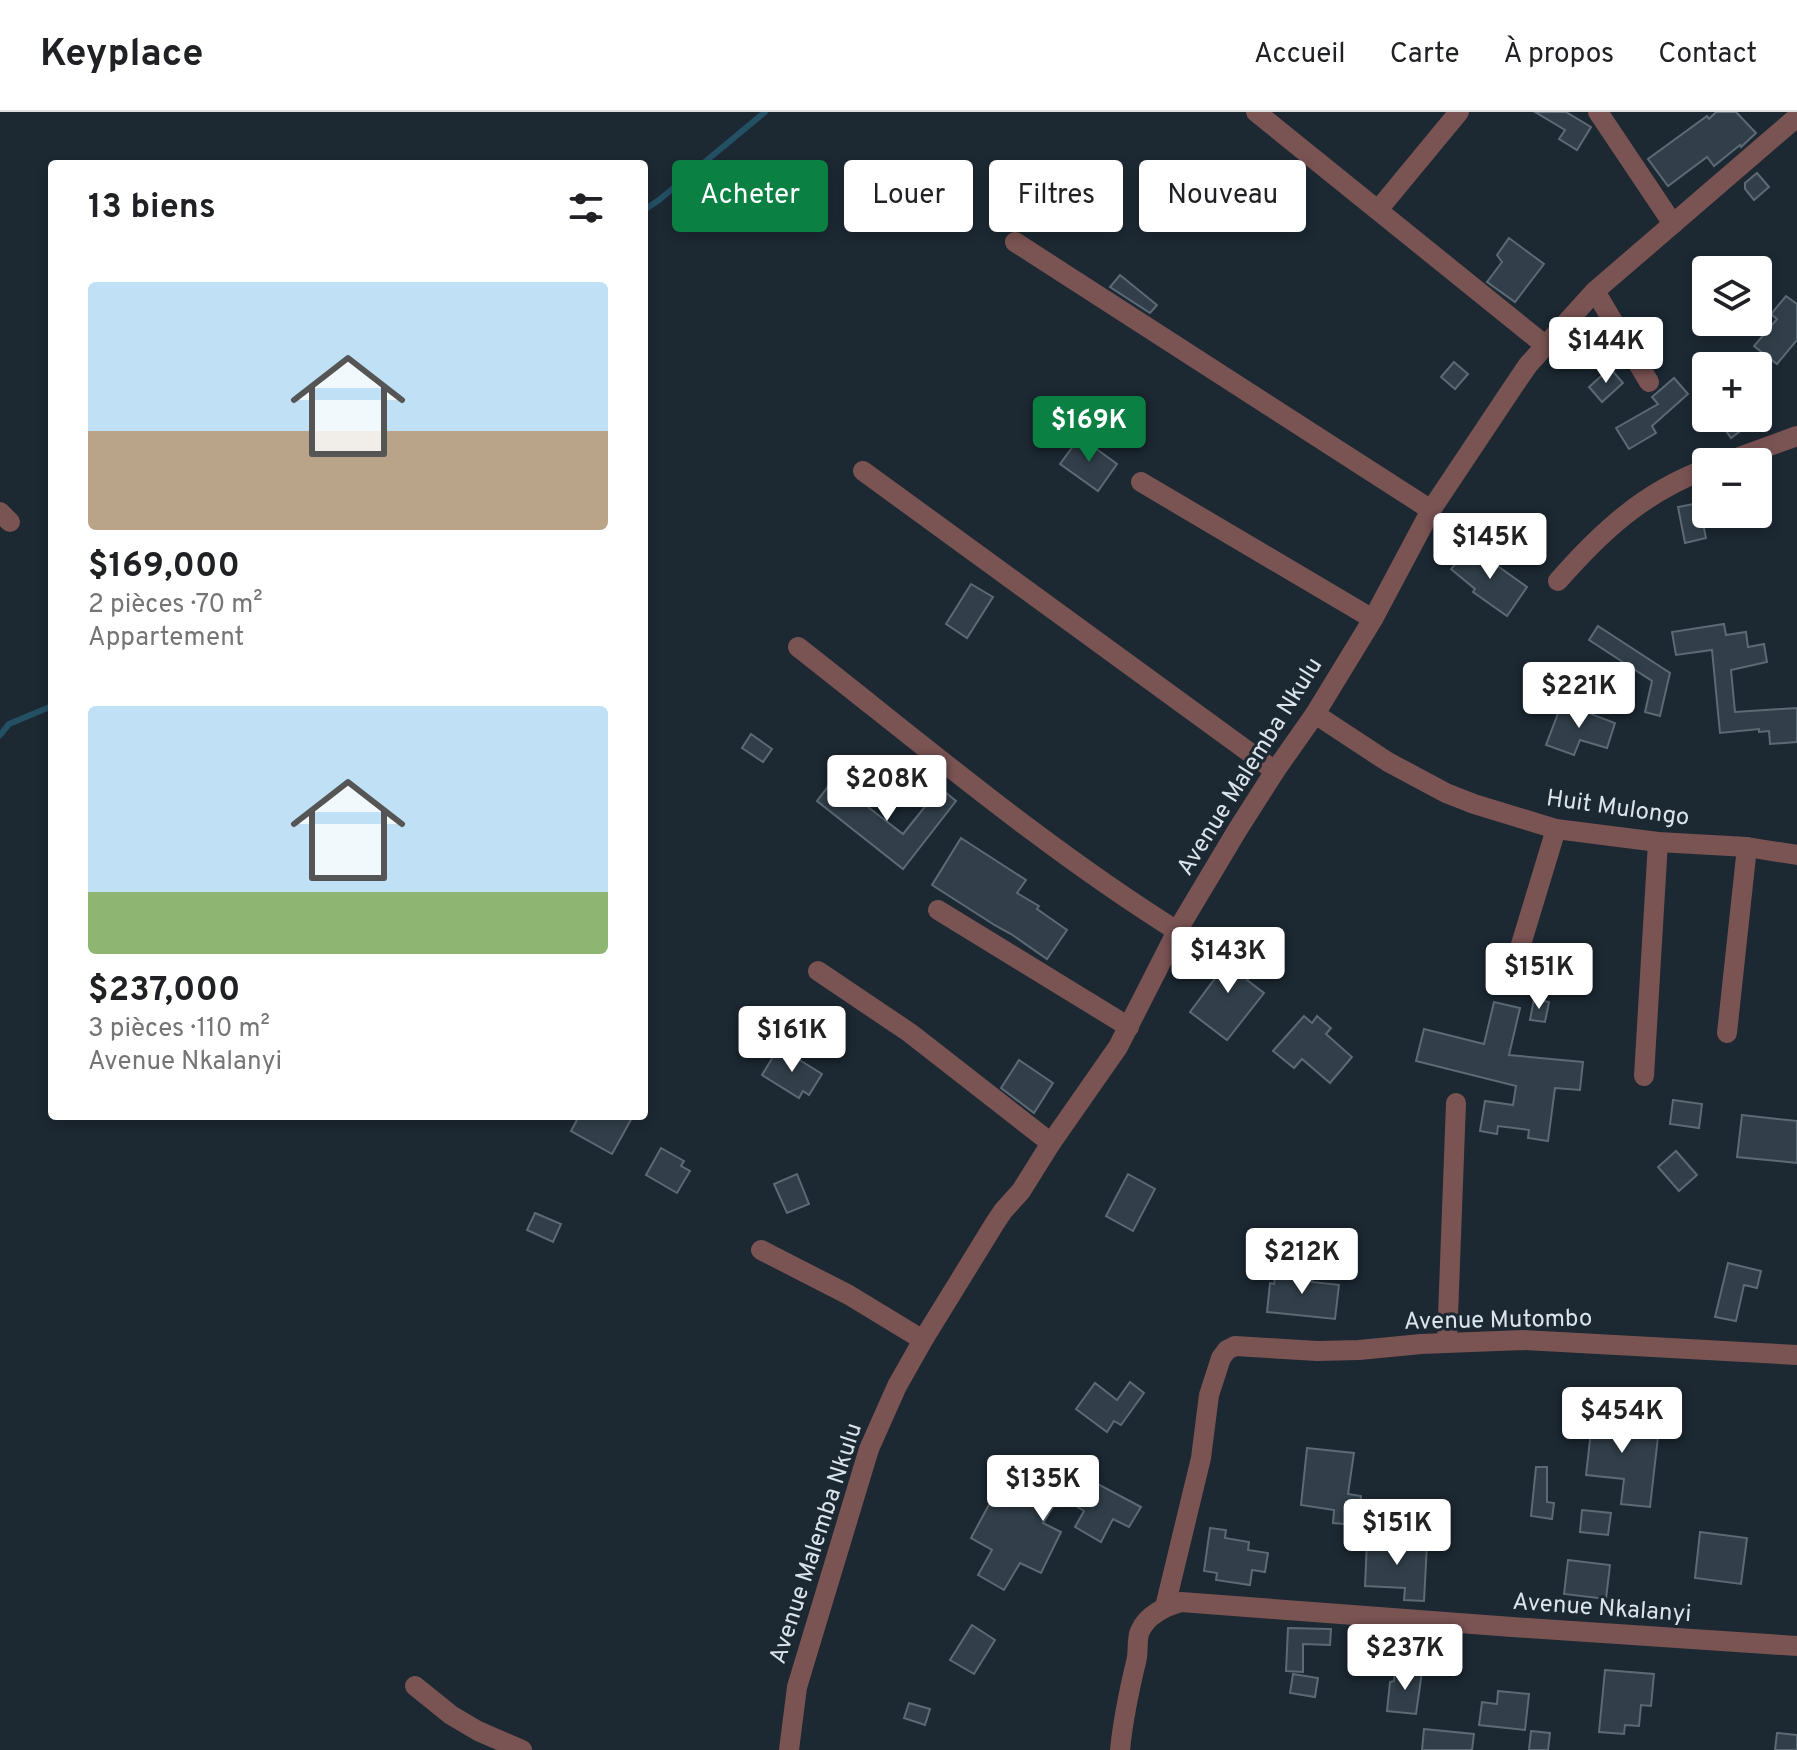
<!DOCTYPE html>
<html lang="fr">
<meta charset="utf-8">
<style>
:root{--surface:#fff;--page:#f6f6f6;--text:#202124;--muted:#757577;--line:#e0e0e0;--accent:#0b8043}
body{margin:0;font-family:Overpass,sans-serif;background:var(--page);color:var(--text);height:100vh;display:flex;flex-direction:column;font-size:30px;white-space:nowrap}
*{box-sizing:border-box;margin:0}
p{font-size:26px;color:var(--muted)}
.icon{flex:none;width:44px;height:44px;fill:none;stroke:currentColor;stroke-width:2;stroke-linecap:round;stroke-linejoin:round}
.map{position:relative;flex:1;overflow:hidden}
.sheet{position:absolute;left:48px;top:48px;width:600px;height:960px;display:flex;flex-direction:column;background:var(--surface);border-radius:8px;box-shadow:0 4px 12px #0003}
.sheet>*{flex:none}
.hud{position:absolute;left:672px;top:48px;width:760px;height:72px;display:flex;gap:16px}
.tools{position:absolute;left:1692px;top:144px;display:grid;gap:16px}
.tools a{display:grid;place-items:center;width:80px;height:80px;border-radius:8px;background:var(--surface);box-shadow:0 4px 12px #0003;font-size:40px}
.price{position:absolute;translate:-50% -68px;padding:0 18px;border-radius:8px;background:#fff;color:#222;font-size:26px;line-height:52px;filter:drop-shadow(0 2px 4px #0008)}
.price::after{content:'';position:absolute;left:50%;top:48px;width:24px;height:18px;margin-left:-12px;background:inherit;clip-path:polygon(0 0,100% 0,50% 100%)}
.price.active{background:var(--accent);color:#fff}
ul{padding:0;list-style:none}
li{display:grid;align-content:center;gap:16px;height:424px;padding:0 40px}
li span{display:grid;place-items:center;height:248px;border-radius:8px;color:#555}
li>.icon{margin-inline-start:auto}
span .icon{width:144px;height:144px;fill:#fffc;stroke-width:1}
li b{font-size:34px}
h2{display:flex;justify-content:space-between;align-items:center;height:96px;padding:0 40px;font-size:34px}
.tag{padding:0 28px;border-radius:8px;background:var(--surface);box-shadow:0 4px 12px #0003;font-size:28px;line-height:72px}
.tag.active{background:var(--accent);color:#fff}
header{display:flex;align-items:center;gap:48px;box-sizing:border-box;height:112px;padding:0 40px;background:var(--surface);border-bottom:2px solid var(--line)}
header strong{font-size:38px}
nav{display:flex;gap:44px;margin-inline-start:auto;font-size:28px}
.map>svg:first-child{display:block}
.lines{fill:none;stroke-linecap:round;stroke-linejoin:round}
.stream{stroke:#235063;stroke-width:6}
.building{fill:#323f4a;stroke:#5c6a76;stroke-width:2}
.minor{stroke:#7a5353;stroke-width:20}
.labels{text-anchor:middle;stroke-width:6;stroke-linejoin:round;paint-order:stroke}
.street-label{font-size:24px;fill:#dce4eb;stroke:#1c2832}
</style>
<header>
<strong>Keyplace</strong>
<nav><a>Accueil</a><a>Carte</a><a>À propos</a><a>Contact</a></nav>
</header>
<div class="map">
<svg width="1797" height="1638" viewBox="0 0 1797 1638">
<rect width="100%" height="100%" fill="#1c2832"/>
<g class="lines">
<!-- stream -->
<g class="stream">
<polyline points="644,98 659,88 765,0"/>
<polyline points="0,623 9,612 52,594"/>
</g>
</g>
<!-- building -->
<g class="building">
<polygon points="1535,0 1566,0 1591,15 1577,38 1559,27 1565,18"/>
<polygon points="1716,0 1736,0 1756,21 1741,35 1740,33 1714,54 1707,45 1668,74 1648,47 1707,4 1709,7"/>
<polygon points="1757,61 1769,75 1754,88 1745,77 1745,71"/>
<polygon points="1509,126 1544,152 1515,190 1487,170 1502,150 1497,143"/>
<polygon points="1120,163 1157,193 1150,201 1110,175"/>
<polygon points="1786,184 1797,192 1797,228 1777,252 1754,234 1777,207 1771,202"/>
<polygon points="1454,250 1468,262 1455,277 1441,265"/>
<polygon points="1610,256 1623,271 1602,290 1589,275"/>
<polygon points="1674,266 1688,282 1652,314 1656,321 1629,337 1616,316 1658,292 1652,285"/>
<polygon points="1717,306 1758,306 1731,326"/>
<polygon points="1080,325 1117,352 1098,379 1060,352"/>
<polygon points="1699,391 1706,426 1685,431 1678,395"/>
<polygon points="1474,437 1527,475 1507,504 1473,480 1475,477 1451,457 1466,439 1470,442"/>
<polygon points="971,472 993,485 967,526 946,512"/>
<polygon points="1724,512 1726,523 1746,520 1748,535 1764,532 1767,550 1731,558 1735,600 1797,596 1797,630 1770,632 1769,619 1759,620 1759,617 1720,621 1712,538 1676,543 1672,520"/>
<polygon points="1598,514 1670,561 1660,604 1645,600 1652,569 1589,528"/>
<polygon points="1562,591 1615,611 1607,636 1580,628 1574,643 1546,633"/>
<polygon points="751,622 772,637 763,650 742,636"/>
<polygon points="833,668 903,722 940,676 956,689 903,757 817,689"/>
<polygon points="961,726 1026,768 1017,781 1039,794 1037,797 1067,818 1047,847 1011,822 996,814 932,773"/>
<polygon points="1226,834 1256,857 1247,868 1264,881 1227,928 1190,900 1219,861 1210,855"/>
<polygon points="1534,887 1549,890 1545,910 1530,908"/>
<polygon points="1494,890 1520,896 1509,943 1583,950 1580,978 1555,976 1548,1029 1528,1026 1529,1018 1498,1014 1497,1022 1480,1019 1485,989 1513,993 1516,974 1416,949 1424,917 1484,932"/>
<polygon points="1304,904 1312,911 1317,904 1331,916 1326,922 1352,945 1330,971 1302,947 1294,956 1273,939"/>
<polygon points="779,935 822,962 809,983 803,979 799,986 762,963"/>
<polygon points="1019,948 1053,971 1034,1001 1001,976"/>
<polygon points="1673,988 1702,992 1699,1016 1670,1012"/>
<polygon points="1742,1003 1797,1009 1797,1051 1737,1045"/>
<polygon points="579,1004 633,1004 612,1042 571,1019"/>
<polygon points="661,1036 684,1049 681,1054 690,1059 677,1081 646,1063"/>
<polygon points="1676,1039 1697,1063 1679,1079 1658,1055"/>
<polygon points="797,1062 809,1092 787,1101 774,1072"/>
<polygon points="1128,1062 1155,1077 1133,1119 1106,1104"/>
<polygon points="535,1101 561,1112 553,1130 527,1118"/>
<polygon points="1728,1151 1761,1159 1757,1176 1744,1173 1736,1209 1715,1205"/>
<polygon points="1276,1158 1314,1162 1312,1170 1339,1173 1335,1207 1267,1200 1270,1171 1274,1172"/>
<polygon points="1130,1270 1144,1281 1121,1313 1114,1309 1107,1320 1076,1297 1095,1271 1117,1288"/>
<polygon points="1594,1293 1631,1297 1628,1322 1658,1325 1650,1395 1621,1392 1624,1367 1586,1363"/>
<polygon points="1307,1336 1354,1341 1348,1382 1361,1384 1358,1413 1333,1411 1334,1398 1301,1393"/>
<polygon points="1060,1351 1094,1374 1096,1371 1141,1395 1129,1415 1113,1407 1101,1430 1075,1415 1084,1399 1060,1384 1043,1411 1061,1420 1041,1461 1020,1451 1004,1478 978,1463 992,1438 971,1426 999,1374 1033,1393"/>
<polygon points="1536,1355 1547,1355 1547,1390 1554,1391 1552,1407 1531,1404"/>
<polygon points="1582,1398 1611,1401 1608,1423 1580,1420"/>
<polygon points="1210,1416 1226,1418 1225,1426 1249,1430 1248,1438 1268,1441 1265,1460 1252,1458 1250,1473 1216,1468 1217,1461 1204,1459"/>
<polygon points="1700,1420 1747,1426 1741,1472 1695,1466"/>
<polygon points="1367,1429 1427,1432 1424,1489 1404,1488 1405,1476 1365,1474"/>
<polygon points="1568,1448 1610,1453 1606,1487 1564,1482"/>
<polygon points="972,1513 995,1528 974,1562 950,1548"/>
<polygon points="1288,1516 1331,1517 1330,1533 1303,1532 1303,1560 1286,1559"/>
<polygon points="1395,1557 1422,1560 1416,1602 1387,1599 1390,1570 1394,1569"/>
<polygon points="1605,1558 1654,1562 1651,1594 1641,1593 1639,1614 1625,1613 1624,1622 1599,1620"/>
<polygon points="1293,1562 1318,1566 1315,1585 1290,1581"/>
<polygon points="1498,1579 1529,1582 1525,1618 1479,1613 1482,1590 1497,1592"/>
<polygon points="909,1591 930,1597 925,1613 904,1606"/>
<polygon points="1424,1617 1474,1622 1472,1638 1422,1638"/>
<polygon points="1531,1619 1550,1621 1548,1638 1529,1638"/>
<polygon points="1777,1621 1797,1623 1797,1638 1775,1638"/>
</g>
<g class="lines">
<!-- minor -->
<g class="minor">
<polyline points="1256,0 1546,234"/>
<polyline points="1598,0 1673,112"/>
<polyline points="1378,98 1459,0"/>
<polyline points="1015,130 1431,398"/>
<polyline points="1595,179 1649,270"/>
<polyline points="1726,350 1797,324"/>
<polyline points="863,359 1275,659"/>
<polyline points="1141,370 1373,507"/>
<polyline points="0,400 10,410"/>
<path d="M1558 469C1601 420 1644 380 1706 357"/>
<path d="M798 535C922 632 1043 735 1177 819"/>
<polyline points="1315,602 1388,650 1446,681 1474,692 1556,717 1658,730 1747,735 1797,743"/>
<polyline points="938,798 1129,915"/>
<polyline points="818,859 910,921 1051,1031"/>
<polyline points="1512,862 1556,717"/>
<polyline points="1727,921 1747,735"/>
<polyline points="1644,964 1658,730"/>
<polyline points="761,1138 849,1183 923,1228"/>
<polyline points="1447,1231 1456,991"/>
<polyline points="1165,1495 1201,1346 1209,1283 1221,1246 1227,1238 1235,1234 1317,1239 1359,1238 1421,1232 1523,1228 1797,1243"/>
<polyline points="415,1574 451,1603 478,1619 522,1638"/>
<polyline points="789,1638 797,1575 869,1337 897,1274 923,1228 995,1111 1003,1099 1021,1079 1051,1031 1118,935 1177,819 1238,717 1275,659 1315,602 1373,507 1431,398 1515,272 1528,253 1595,179 1797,5"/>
<path d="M1120 1638C1123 1608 1129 1579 1136 1550 1139 1541 1136 1528 1140 1519 1147 1503 1166 1494 1181 1490L1512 1515 1797 1534"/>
</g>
</g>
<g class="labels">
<!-- street labels -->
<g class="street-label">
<text transform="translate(1249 654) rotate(-58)" y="8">Avenue Malemba Nkulu</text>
<text transform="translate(1618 695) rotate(8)" y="8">Huit Mulongo</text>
<text transform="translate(1498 1207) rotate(-1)" y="8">Avenue Mutombo</text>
<text transform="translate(815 1431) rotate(-72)" y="8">Avenue Malemba Nkulu</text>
<text transform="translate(1602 1495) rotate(4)" y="8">Avenue Nkalanyi</text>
</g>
</g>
</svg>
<div class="tools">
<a><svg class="icon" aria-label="layers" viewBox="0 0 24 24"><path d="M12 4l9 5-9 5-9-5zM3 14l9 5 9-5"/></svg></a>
<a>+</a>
<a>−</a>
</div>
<b class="price" style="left:1606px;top:273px">$144K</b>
<b class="price active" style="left:1089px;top:352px">$169K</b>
<b class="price" style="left:1490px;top:469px">$145K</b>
<b class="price" style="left:1579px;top:618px">$221K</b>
<b class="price" style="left:887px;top:711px">$208K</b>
<b class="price" style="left:1228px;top:883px">$143K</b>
<b class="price" style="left:1539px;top:899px">$151K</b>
<b class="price" style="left:792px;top:962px">$161K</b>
<b class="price" style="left:1302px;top:1184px">$212K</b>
<b class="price" style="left:1622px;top:1343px">$454K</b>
<b class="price" style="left:1043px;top:1411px">$135K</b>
<b class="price" style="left:1397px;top:1455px">$151K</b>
<b class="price" style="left:1405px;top:1580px">$237K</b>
<div class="hud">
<a class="tag active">Acheter</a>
<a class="tag">Louer</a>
<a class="tag">Filtres</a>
<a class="tag">Nouveau</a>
</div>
<section class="sheet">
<h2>13 biens<svg class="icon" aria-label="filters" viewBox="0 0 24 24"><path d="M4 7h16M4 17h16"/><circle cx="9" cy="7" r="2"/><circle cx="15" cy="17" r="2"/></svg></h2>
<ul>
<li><span style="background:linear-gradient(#bfe0f5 60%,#b9a48a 0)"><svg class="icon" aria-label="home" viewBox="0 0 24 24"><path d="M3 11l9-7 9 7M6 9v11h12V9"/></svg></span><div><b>$169,000</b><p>2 pièces · 70 m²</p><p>Appartement</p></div></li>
<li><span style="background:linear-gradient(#bfe0f5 75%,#8fb573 0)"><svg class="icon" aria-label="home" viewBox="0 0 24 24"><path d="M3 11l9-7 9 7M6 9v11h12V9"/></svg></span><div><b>$237,000</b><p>3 pièces · 110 m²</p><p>Avenue Nkalanyi</p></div></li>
</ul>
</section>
</div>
